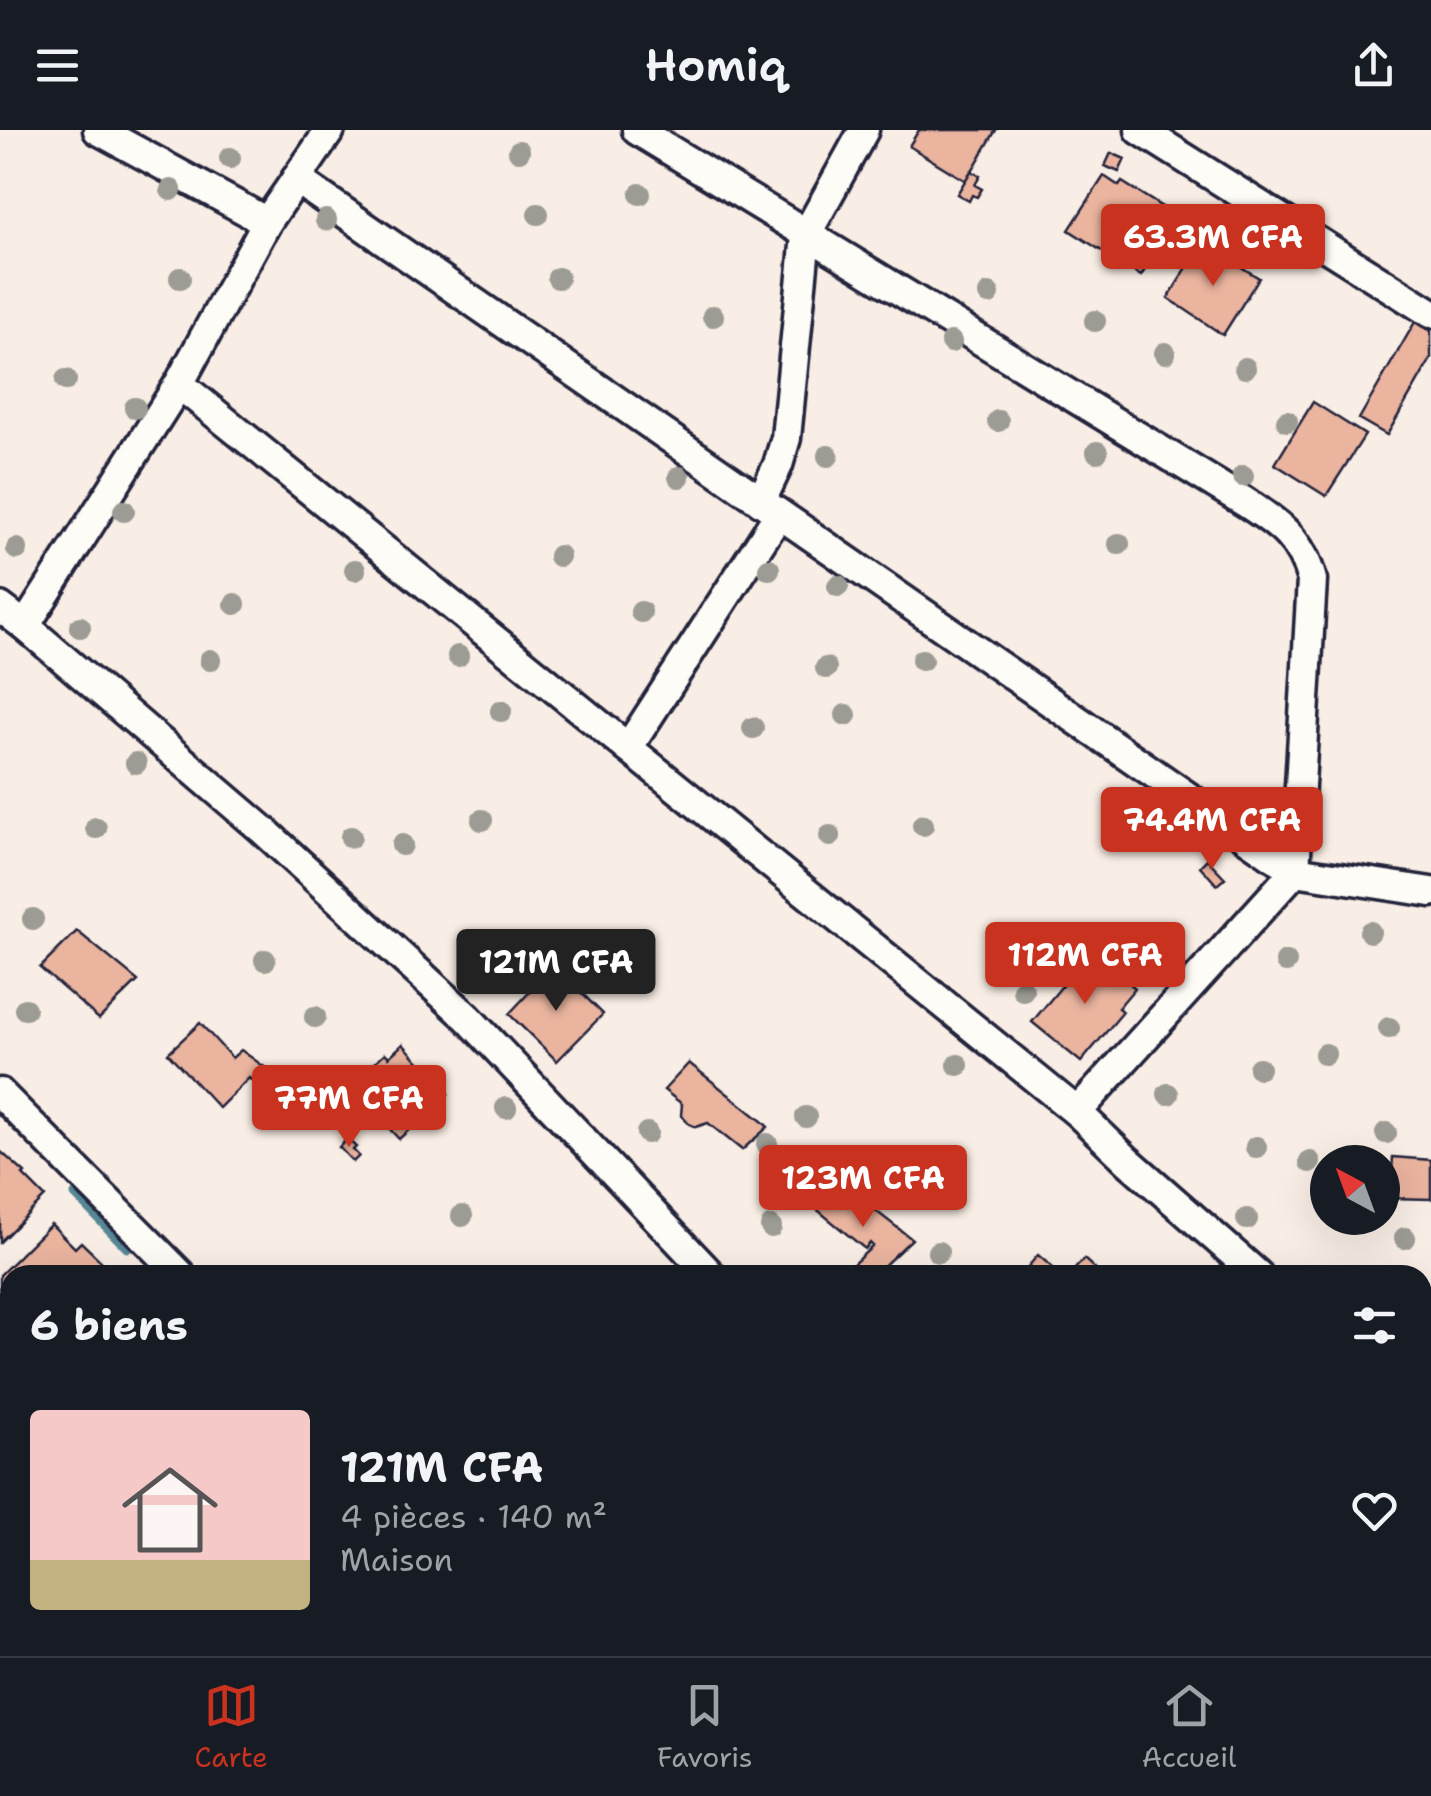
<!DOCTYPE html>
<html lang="fr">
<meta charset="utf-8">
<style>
:root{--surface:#171b24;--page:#20242c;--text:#f1f3f6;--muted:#9ea1a6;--line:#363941;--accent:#c8321e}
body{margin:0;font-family:"Shantell Sans",sans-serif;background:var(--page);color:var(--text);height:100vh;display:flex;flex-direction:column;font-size:38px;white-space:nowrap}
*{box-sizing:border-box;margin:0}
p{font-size:32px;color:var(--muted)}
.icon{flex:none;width:55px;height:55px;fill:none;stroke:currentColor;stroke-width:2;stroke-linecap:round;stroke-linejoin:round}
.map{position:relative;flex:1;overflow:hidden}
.side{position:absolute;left:0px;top:1135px;width:1432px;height:392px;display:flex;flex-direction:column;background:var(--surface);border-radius:30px 30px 0 0;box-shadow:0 10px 40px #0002}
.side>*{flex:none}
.needle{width:65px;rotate:319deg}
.controls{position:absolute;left:1310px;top:1015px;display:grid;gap:20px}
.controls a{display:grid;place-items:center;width:90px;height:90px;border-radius:50%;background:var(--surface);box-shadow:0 10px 40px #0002;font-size:50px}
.price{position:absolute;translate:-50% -85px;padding:0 22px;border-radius:10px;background:var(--accent);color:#fff;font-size:32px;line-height:65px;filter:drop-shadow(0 2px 5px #0008)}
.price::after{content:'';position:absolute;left:50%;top:60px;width:30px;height:22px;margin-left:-15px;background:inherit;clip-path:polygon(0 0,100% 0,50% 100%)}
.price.current{background:#222;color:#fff}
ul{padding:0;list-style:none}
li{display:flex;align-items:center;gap:30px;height:250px;padding:0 30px}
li+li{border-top:2px solid var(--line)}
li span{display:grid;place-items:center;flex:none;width:280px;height:200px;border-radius:10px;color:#555}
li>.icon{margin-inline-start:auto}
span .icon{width:120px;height:120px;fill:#fffc;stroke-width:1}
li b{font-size:42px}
h2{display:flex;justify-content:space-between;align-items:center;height:120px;padding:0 30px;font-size:42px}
header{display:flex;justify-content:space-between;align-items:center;height:130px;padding:0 30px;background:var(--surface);font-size:45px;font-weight:600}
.tab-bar{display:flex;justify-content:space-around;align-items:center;height:140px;border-top:2px solid var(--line);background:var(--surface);font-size:28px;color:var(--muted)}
.tab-bar a{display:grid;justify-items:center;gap:5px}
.tab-bar .current{color:var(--accent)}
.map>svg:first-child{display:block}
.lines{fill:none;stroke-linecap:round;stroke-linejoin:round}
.stream{stroke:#578794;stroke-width:9}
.building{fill:#eab49f;stroke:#22223b;stroke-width:2.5}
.minor-casing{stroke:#22223b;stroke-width:35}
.minor{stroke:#fdfcf7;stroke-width:28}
.tree{fill:#9c9c95}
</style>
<header><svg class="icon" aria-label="menu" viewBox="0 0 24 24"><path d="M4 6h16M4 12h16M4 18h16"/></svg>Homiq<svg class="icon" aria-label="share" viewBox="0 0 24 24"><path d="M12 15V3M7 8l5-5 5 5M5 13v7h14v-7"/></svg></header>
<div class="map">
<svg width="1431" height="1526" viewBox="0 0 1431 1526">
<rect width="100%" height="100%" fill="#f9eee5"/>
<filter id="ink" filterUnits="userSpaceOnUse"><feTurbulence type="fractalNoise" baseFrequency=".01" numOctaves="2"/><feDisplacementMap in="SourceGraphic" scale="20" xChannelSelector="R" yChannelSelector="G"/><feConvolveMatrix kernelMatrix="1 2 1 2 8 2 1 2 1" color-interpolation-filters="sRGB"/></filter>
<g filter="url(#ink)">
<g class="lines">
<!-- stream -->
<polyline class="stream" points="75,1065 127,1118"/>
</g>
<!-- building -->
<g class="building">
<polygon points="919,0 996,0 966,51 909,16"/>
<polygon points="1111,23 1125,29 1119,42 1105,36"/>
<polygon points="971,41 980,46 975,55 982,59 977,67 972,65 969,71 957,64"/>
<polygon points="1104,46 1119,56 1122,52 1178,87 1141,146 1069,100"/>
<polygon points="1202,113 1259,148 1223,205 1168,168"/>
<polygon points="1415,192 1431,201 1431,229 1387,305 1359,289"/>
<polygon points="1313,272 1365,305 1326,366 1275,334"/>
<polygon points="1207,729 1225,748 1217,755 1200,736"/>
<polygon points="77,801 138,851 99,889 40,838"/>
<polygon points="1106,801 1130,821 1118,836 1093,816"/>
<polygon points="1091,821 1135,858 1118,878 1123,882 1081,932 1032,892"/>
<polygon points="554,836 603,884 557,931 509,884"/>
<polygon points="200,893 232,928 241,920 266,938 252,951 249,948 219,978 168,923"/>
<polygon points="403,914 448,964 399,1009 349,955 385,923 389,927"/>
<polygon points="689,933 763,992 768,997 742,1020 708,993 696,997 689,994 681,985 682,974 664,960"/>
<polygon points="347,1009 356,1017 353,1020 359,1026 353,1032 339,1017"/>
<polygon points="0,1021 25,1043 23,1045 45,1067 0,1112"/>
<polygon points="1393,1027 1431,1030 1431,1069 1390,1068"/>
<polygon points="840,1053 912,1109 874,1145 841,1145 873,1116 870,1113 865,1119 814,1077"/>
<polygon points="51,1094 75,1118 81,1112 105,1135 95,1145 10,1145 10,1169 0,1158 0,1145"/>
<polygon points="1038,1125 1053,1138 1048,1145 1021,1145"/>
<polygon points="1084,1129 1095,1139 1090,1145 1080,1145 1074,1140"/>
<polygon points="10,1512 10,1518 111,1518 102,1526 0,1526 0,1522"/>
<polygon points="420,1518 482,1518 479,1520 485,1526 411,1526"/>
<polygon points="678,1518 695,1518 703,1526 669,1526"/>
<polygon points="1125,1518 1176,1518 1170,1526 1120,1526"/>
</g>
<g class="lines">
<defs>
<g id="minor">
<polyline points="98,0 267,92"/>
<path d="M637 0 1245 372C1279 394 1301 409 1312 450L1295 741 1077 982"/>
<polyline points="1140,0 1431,183"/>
<polyline points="296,49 1295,741 1431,762"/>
<polyline points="179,254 1077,982 1128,1031 1258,1145"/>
<polyline points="761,371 778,335 786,308 806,105 864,0"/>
<polyline points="0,477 25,496 262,699 468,888 711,1145"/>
<polyline points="25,496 179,254 267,92 330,0"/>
<polyline points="628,618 779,384"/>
<polyline points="0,963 181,1145"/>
<polyline points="0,1353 10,1359"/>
<polyline points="1422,1426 1431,1412"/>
<polyline points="170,1518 178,1526"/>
<polyline points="552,1518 561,1526"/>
<polyline points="1041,1518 1049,1526"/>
<polyline points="1361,1526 1366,1518"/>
</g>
</defs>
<!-- minor casing -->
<use href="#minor" class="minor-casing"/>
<!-- minor -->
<use href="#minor" class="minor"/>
</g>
<!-- trees -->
<g class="tree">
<circle cx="519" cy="21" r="11"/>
<circle cx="230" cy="28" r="11"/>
<circle cx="171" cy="60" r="11"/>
<circle cx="640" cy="64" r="11"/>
<circle cx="538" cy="84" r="11"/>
<circle cx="326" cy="90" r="11"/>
<circle cx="1284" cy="124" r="11"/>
<circle cx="180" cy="148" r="11"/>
<circle cx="558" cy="148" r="11"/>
<circle cx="989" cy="164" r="11"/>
<circle cx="713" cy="186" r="11"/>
<circle cx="1095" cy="191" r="11"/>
<circle cx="951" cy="212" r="11"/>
<circle cx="1165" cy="223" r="11"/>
<circle cx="1245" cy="238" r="11"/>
<circle cx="66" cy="250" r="11"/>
<circle cx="135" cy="278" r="11"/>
<circle cx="998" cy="291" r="11"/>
<circle cx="1287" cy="291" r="11"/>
<circle cx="1097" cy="322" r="11"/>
<circle cx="828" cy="326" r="11"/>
<circle cx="1243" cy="346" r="11"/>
<circle cx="679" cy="347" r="11"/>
<circle cx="124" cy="381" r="11"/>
<circle cx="1119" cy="414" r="11"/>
<circle cx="17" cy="419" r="11"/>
<circle cx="559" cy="426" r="11"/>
<circle cx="769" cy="439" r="11"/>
<circle cx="355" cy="440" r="11"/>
<circle cx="838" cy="456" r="11"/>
<circle cx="235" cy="474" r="11"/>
<circle cx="641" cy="482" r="11"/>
<circle cx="80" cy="497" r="11"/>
<circle cx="458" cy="526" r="11"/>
<circle cx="210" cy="530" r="11"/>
<circle cx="922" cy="530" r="11"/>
<circle cx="826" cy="538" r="11"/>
<circle cx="501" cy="581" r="11"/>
<circle cx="846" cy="585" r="11"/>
<circle cx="753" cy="598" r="11"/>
<circle cx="136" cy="633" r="11"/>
<circle cx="482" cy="690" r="11"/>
<circle cx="923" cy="695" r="11"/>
<circle cx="96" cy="698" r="11"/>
<circle cx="830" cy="706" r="11"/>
<circle cx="351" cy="707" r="11"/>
<circle cx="402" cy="715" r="11"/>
<circle cx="33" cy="789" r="11"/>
<circle cx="1370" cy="802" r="11"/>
<circle cx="265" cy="830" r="11"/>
<circle cx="1286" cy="832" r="11"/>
<circle cx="1023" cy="860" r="11"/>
<circle cx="25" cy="879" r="11"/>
<circle cx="315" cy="887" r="11"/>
<circle cx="1389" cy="898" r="11"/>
<circle cx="1325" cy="924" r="11"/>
<circle cx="958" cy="935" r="11"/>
<circle cx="1259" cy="938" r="11"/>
<circle cx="1168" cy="964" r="11"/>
<circle cx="506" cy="978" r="11"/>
<circle cx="806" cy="987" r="11"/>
<circle cx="647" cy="1003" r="11"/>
<circle cx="1386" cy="1003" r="11"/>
<circle cx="767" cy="1014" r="11"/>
<circle cx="1256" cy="1017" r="11"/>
<circle cx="1310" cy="1032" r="11"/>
<circle cx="462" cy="1086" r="11"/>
<circle cx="1247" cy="1089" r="11"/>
<circle cx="771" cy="1097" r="11"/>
<circle cx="1405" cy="1108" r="11"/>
<circle cx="938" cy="1122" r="11"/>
</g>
</g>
</svg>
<div class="controls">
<a><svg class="needle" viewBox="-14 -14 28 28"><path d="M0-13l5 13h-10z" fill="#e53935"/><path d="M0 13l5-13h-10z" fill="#9ea1a6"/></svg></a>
</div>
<b class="price" style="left:1213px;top:159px">63.3M CFA</b>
<b class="price" style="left:1212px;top:742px">74.4M CFA</b>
<b class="price" style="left:1085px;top:877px">112M CFA</b>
<b class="price current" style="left:556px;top:884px">121M CFA</b>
<b class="price" style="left:349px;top:1020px">77M CFA</b>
<b class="price" style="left:863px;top:1100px">123M CFA</b>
<section class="side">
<h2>6 biens<svg class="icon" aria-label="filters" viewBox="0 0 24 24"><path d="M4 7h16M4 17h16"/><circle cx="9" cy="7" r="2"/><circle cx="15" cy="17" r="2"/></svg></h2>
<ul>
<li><span style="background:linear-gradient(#f6c9c9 75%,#c2b280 0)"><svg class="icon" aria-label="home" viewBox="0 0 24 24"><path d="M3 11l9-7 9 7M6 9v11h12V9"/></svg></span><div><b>121M CFA</b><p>4 pièces · 140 m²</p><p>Maison</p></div><svg class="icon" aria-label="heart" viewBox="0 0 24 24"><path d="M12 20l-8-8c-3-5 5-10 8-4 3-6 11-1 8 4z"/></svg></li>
</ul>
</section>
</div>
<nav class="tab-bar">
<a class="current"><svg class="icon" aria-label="map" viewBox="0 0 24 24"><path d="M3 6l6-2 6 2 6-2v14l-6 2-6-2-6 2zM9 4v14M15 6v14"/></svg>Carte</a>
<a><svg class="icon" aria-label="saved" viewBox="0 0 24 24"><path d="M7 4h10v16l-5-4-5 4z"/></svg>Favoris</a>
<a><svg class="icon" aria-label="home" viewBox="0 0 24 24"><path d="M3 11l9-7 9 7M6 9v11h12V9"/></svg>Accueil</a>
</nav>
